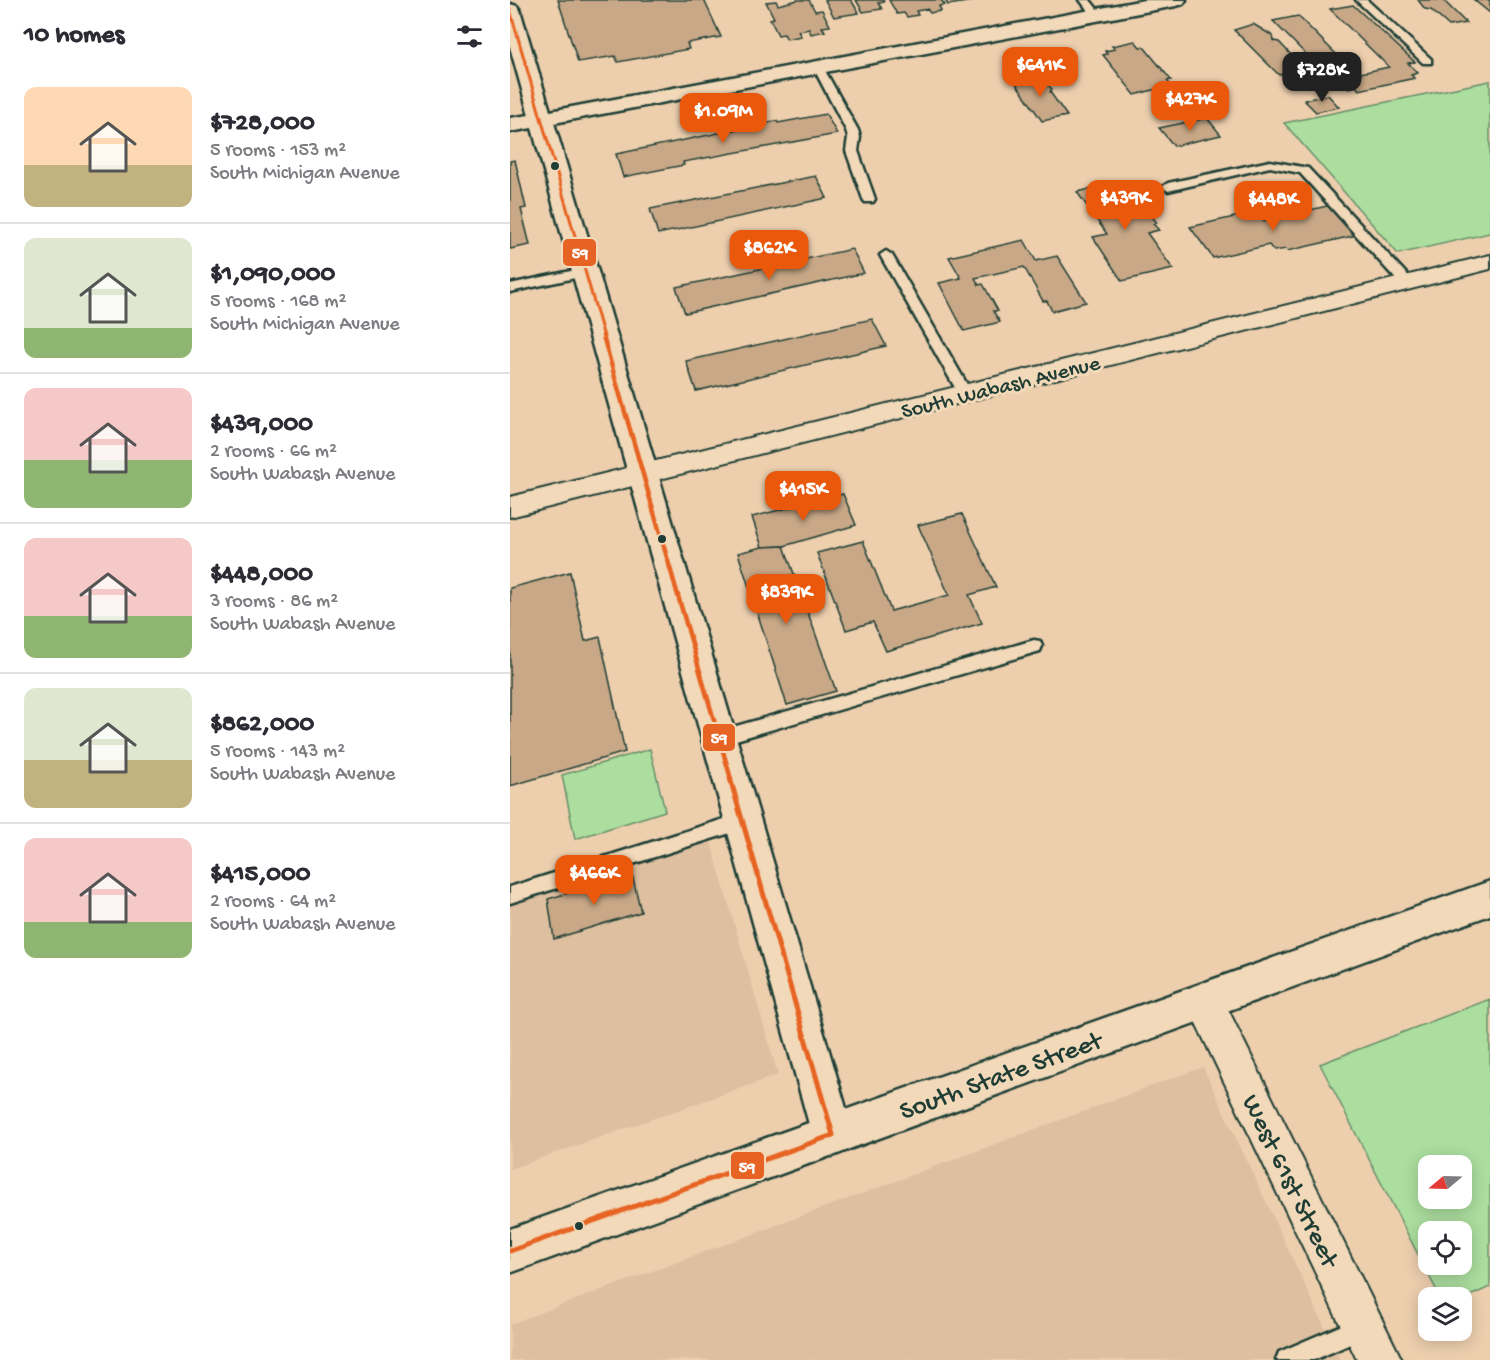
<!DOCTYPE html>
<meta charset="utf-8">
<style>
:root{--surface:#fff;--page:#f2f2f3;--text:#2b2b33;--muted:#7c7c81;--line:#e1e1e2;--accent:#ea580c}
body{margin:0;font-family:"Gochi Hand",sans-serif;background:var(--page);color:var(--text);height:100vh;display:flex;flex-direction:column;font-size:22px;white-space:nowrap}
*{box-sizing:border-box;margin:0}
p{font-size:20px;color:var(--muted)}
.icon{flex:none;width:33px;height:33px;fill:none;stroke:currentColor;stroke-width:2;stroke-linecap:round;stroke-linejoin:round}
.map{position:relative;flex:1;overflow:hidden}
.panel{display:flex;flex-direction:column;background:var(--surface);width:510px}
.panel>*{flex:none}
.needle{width:39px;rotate:251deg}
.fabs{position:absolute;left:908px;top:1155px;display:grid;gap:12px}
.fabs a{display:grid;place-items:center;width:54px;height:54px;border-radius:12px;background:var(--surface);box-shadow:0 3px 15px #0003;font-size:30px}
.price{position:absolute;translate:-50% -51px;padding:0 14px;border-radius:12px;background:var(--accent);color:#fff;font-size:20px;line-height:39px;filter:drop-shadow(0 2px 3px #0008)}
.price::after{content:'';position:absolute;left:50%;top:36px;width:18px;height:14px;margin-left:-9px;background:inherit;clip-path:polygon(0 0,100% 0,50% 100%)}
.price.current{background:#222;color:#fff}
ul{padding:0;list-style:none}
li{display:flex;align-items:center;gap:18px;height:150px;padding:0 24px}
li+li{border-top:2px solid var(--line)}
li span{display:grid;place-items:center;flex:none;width:168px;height:120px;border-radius:12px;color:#555}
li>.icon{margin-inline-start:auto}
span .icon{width:72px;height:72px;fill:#fffc;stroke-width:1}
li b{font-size:26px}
h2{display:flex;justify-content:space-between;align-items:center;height:72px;padding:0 24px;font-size:26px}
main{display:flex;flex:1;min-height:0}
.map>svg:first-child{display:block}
.built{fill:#dec0a0}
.green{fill:#acde9f;stroke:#668e6a;stroke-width:1.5;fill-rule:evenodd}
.building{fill:#c8a887;stroke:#1f3d34;stroke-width:1.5}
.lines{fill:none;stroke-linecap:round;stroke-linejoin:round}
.service-casing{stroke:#1f3d34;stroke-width:5}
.minor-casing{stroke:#1f3d34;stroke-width:4}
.tertiary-casing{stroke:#1f3d34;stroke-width:5}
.secondary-casing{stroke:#1f3d34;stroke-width:5}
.service{fill:#f1d9b9;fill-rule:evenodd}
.minor{fill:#f1d9b9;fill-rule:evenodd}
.tertiary{fill:#f1d9b9;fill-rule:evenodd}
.secondary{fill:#f1d9b9;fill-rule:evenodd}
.bus-1-far2-casing{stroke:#f1d9b9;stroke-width:6}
.bus-1-far1-casing{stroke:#f1d9b9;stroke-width:9}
.bus-1-casing{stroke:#f1d9b9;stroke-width:10}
.bus-1-far2{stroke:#e76323;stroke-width:3}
.bus-1-far1{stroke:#e76323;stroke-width:4.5}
.bus-1{stroke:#e76323;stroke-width:5}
.bus-dot{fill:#1f3d34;stroke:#f1d9b9;stroke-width:2}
.labels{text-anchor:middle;stroke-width:6;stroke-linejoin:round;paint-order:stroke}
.street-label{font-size:22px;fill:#1f3d34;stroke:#f1d9b9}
.near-street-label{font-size:27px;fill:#1f3d34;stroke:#f1d9b9}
.line-badge{stroke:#f1d9b9;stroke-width:2}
.badge-label{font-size:16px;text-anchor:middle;font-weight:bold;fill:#fff}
</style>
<main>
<section class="panel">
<h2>10 homes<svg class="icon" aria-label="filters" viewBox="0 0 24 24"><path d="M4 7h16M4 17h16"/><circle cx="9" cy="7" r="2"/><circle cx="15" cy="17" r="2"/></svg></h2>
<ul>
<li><span style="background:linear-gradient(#ffd9b3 65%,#c2b280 0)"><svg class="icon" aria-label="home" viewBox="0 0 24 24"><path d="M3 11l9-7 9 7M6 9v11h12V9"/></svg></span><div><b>$728,000</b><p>5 rooms · 153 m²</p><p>South Michigan Avenue</p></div></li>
<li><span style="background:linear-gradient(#dfe7d0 75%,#8fb573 0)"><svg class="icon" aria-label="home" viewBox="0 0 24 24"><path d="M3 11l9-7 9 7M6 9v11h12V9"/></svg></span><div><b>$1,090,000</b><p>5 rooms · 168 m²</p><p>South Michigan Avenue</p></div></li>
<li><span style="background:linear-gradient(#f6c9c9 60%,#8fb573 0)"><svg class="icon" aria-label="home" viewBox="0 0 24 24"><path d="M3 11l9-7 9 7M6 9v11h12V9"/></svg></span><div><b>$439,000</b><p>2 rooms · 66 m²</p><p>South Wabash Avenue</p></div></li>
<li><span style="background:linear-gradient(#f6c9c9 65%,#8fb573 0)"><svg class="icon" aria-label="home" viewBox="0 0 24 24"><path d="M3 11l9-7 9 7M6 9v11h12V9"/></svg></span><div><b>$448,000</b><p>3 rooms · 86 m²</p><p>South Wabash Avenue</p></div></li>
<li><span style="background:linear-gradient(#dfe7d0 60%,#c2b280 0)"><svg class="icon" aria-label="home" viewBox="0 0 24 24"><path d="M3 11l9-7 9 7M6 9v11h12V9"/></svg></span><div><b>$862,000</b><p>5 rooms · 143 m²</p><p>South Wabash Avenue</p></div></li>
<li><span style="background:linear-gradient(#f6c9c9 70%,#8fb573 0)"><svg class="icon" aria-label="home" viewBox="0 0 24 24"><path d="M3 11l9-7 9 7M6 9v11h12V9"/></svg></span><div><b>$415,000</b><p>2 rooms · 64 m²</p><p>South Wabash Avenue</p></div></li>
</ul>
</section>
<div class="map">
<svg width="980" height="1360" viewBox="0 0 980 1360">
<rect width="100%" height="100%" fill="#edcfae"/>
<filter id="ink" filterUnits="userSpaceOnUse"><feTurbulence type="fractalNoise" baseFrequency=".0167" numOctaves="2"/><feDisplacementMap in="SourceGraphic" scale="12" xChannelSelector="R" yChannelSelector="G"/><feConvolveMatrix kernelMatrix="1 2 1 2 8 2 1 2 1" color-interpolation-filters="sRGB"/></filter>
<g filter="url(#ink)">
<!-- built -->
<g class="built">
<polygon points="198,832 268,1075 0,1169 0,895"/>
<polygon points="693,1067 830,1360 0,1360 0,1324"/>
</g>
<!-- green -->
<g class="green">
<polygon points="980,81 980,233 888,254 774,123"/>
<polygon points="140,749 155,811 65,839 52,775"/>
<path d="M980 999V1287L951 1300V1298L930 1297 810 1064ZM918 1166H951V1198H918ZM918 1232H951V1264H918Z"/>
</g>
<!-- building -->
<g class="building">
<polygon points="48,0 194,0 211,37 177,43 179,49 108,62 105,56 68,62"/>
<polygon points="288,0 299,0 305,11 312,10 320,26 312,27 315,31 301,34 299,29 288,31 291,36 277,39 274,34 268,35 260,19 264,18 256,2 266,1 268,5"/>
<polygon points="315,0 341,0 349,13 324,17"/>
<polygon points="346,0 373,0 374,2 368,3 372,9 353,12"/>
<polygon points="379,0 431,0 435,5 429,6 431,11 420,13 417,9 406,11 408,15 397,17 394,13 387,14"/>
<polygon points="435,0 463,0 464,1 438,5"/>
<polygon points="908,0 933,0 956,23 939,26 921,10 915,9"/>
<polygon points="964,0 980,0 980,13"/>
<polygon points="843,5 905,62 898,63 908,73 901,75 905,78 849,90 846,86 839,88 829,78 821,80 763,21 788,16 846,74 879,67 820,9"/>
<polygon points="743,24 763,36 764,41 769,42 787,61 781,65 787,71 769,75 724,30"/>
<polygon points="625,41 630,47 634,47 661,80 657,81 661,85 625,95 593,55 597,54 595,51 605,49 602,46"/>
<polygon points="521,74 525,75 534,85 538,85 542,89 540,92 557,116 532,121 503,79"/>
<polygon points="818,95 829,107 806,112 794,100"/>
<polygon points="316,114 327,134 173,162 174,165 113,177 106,154 267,121 268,123"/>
<polygon points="697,118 711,135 664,146 649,128"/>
<polygon points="5,160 16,208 11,209 20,245 0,249 0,161"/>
<polygon points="306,176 317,198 148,234 140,209"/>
<polygon points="616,181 647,223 643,224 649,230 637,233 663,269 612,281 583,237 597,234 567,192"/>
<polygon points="821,205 847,235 777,251 776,249 764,251 759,245 703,258 680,227 746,212 753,221"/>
<polygon points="514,240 526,261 547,256 576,302 542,311 537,301 533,301 514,267 465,278 469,285 473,284 488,311 483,311 490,322 454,331 429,283 451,278 439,257"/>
<polygon points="342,249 354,273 175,313 166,287"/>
<polygon points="362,319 376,346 186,391 176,361"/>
<polygon points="333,494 346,525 274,546 252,547 242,517"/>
<polygon points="452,514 486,587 459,595 472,623 376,651 363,622 336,630 307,553 353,541 381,611 439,595 408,525"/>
<polygon points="274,546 326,691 277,705 228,553 252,547"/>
<polygon points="60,572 75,641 90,637 115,752 0,786 0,588"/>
<polygon points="122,874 131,912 44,939 38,899"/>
</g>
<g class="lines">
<defs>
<g id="service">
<polygon points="570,0 580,0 592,15 591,17 583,17"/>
<polygon points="846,0 857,0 921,59 921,63 913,63"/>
<polygon points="308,64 313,67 348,130 350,137 348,151 365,199 363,202 355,202 353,199 336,151 338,137 336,130 303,67"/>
<polygon points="760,161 798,168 902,280 903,283 902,286 892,286 790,173 760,167 658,191 652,187 658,183"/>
<polygon points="376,251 382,255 462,393 460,396 450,396 448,393 370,255"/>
<polygon points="75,268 79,269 81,272 79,275 0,292 0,284"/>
<polygon points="524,640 530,641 532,646 530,651 209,745 203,743 200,738 203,733 209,731"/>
<polygon points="233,813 239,815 242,821 239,827 0,903 0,887"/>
<polygon points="853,1316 861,1319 864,1327 861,1335 804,1360 766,1360 769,1352"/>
</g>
<g id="minor">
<polygon points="980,255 980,269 0,517 0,497"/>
<polygon points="694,982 707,987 892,1360 847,1360 675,1000 681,987"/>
</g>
<polygon id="tertiary" points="634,0 676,0 673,4 666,6 44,123 344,1135 338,1150 323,1156 308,1150 302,1135 22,128 0,132 0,118 19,115 0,47 0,4 7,6 10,10 40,111"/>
<polygon id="secondary" points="980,881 980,915 0,1273 0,1229"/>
</defs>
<!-- service casing -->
<use href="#service" class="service-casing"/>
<!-- minor casing -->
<use href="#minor" class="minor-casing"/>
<!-- tertiary casing -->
<use href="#tertiary" class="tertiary-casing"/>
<!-- secondary casing -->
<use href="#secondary" class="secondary-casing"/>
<!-- service -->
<use href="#service" class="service"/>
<!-- minor -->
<use href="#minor" class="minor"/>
<!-- tertiary -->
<use href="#tertiary" class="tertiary"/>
<!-- secondary -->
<use href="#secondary" class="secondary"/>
<defs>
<polyline id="bus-1-far2" points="0,10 94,337"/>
<polyline id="bus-1-far1" points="93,336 221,779"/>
<polyline id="bus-1" points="0,1251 323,1135 220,778"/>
</defs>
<!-- bus-1-far2 casing -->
<use href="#bus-1-far2" class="bus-1-far2-casing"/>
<!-- bus-1-far1 casing -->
<use href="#bus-1-far1" class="bus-1-far1-casing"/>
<!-- bus-1 casing -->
<use href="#bus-1" class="bus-1-casing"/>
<!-- bus-1-far2 -->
<use href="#bus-1-far2" class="bus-1-far2"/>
<!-- bus-1-far1 -->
<use href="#bus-1-far1" class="bus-1-far1"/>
<!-- bus-1 -->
<use href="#bus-1" class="bus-1"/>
</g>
</g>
<!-- markers -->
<g class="bus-dot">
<circle cx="45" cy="166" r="5"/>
<circle cx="152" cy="539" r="5"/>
<circle cx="69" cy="1226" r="5"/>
</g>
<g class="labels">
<!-- street labels -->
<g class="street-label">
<text transform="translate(490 385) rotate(-14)" y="8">South Wabash Avenue</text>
</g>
<!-- near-street labels -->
<g class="near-street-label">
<text transform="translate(490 1074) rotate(-20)" y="9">South State Street</text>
<text transform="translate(782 1180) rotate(64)" y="9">West 61st Street</text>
</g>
</g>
<g class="line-badge">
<rect x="52" y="238" width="35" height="29" rx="6" fill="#e76323"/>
<rect x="192" y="723" width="34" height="29" rx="6" fill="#e76323"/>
<rect x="220" y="1151" width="35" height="29" rx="6" fill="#e76323"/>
</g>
<g class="badge-label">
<text x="70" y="258">59</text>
<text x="209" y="743">59</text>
<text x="237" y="1172">59</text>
</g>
</svg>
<div class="fabs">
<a><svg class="needle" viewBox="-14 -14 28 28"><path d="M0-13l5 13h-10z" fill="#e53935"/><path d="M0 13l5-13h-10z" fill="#7c7c81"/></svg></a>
<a><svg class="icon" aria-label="locate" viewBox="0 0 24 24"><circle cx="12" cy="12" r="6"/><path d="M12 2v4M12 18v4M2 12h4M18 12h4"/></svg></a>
<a><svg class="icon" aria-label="layers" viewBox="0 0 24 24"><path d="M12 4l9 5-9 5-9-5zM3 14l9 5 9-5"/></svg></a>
</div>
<b class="price" style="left:530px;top:98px">$641K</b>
<b class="price current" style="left:812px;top:103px">$728K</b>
<b class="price" style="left:680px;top:132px">$427K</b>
<b class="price" style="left:213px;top:144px">$1.09M</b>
<b class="price" style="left:615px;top:231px">$439K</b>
<b class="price" style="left:763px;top:232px">$448K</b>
<b class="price" style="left:259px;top:281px">$862K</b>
<b class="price" style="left:293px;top:522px">$415K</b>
<b class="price" style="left:276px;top:625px">$839K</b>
<b class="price" style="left:84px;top:906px">$466K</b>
</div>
</main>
